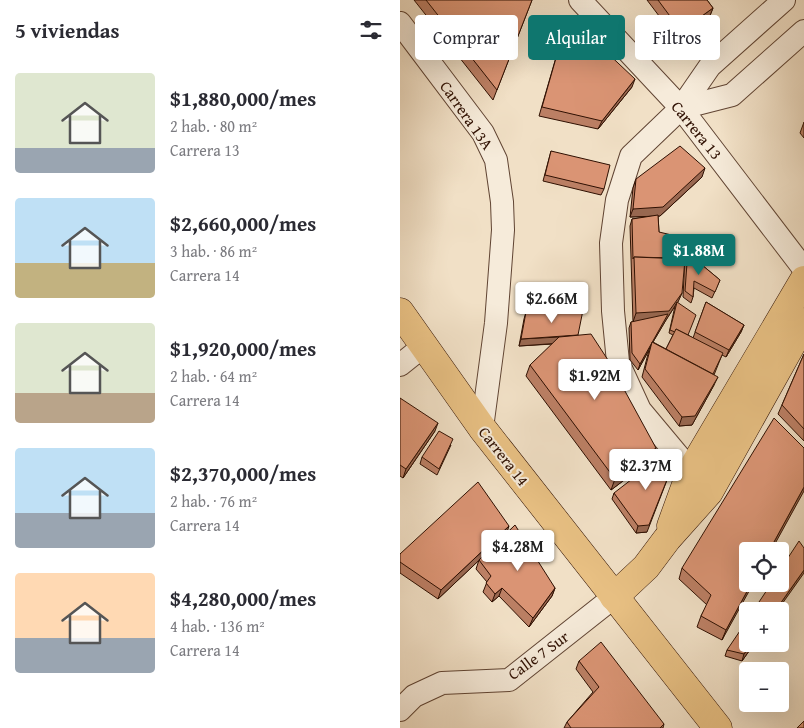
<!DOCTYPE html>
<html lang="es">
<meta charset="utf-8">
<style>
:root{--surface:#fff;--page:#f2f2f3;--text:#2b2b33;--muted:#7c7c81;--accent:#0f766e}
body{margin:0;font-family:"Gentium Book Plus",serif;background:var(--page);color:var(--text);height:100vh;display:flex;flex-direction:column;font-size:19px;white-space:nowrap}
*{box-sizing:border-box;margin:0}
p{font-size:16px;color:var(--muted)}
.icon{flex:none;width:28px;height:28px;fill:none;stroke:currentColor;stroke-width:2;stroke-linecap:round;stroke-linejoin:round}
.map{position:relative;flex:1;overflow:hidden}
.details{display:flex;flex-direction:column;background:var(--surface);width:400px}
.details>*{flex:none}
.banner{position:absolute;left:15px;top:15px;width:314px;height:45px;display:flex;gap:10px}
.tools{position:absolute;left:339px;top:542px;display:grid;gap:10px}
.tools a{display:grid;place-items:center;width:50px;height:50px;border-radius:5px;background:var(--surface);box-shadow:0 5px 20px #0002;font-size:25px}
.price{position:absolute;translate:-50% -42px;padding:0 11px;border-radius:5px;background:#fff;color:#222;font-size:16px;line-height:32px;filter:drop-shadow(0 1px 2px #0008)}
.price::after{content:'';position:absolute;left:50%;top:30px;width:15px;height:11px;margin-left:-8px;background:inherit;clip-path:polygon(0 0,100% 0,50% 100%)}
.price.selected{background:var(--accent);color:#fff}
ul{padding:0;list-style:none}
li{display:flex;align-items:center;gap:15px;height:125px;padding:0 15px}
li span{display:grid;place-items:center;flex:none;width:140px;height:100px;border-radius:5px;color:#555}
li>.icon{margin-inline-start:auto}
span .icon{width:60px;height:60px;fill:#fffc;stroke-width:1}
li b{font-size:21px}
h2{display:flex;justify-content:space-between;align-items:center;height:60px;padding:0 15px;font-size:21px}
.chip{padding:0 18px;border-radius:5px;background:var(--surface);box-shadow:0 5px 20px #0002;font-size:18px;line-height:45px}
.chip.selected{background:var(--accent);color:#fff}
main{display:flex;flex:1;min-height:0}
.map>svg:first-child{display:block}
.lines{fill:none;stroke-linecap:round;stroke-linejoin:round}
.minor-casing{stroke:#604433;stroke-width:24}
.major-casing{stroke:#2f1002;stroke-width:29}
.minor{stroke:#f6ebda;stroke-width:22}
.major{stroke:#e8c083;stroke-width:28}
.wall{fill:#bb7f64;stroke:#2f1002;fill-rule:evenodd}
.shaded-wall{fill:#996851;stroke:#2f1002}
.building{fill:#da9474;stroke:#2f1002}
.labels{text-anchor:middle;stroke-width:4;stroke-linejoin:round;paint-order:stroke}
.street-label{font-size:16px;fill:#2f1002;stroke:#f6ebda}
</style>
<main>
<section class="details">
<h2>5 viviendas<svg class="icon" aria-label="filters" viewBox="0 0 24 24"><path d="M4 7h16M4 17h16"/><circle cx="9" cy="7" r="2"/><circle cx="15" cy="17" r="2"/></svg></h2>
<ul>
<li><span style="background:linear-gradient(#dfe7d0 75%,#9aa5b1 0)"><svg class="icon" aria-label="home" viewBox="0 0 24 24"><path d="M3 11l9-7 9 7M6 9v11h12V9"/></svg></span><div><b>$1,880,000/mes</b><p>2 hab. · 80 m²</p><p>Carrera 13</p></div></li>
<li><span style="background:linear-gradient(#bfe0f5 65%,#c2b280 0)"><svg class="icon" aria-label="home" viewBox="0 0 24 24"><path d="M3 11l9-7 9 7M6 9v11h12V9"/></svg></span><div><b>$2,660,000/mes</b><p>3 hab. · 86 m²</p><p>Carrera 14</p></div></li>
<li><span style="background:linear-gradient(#dfe7d0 70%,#b9a48a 0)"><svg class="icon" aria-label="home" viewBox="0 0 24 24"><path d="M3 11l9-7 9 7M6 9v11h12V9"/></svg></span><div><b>$1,920,000/mes</b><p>2 hab. · 64 m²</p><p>Carrera 14</p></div></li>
<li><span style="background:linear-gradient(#bfe0f5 65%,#9aa5b1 0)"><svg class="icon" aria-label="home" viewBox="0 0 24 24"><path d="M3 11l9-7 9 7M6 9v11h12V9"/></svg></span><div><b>$2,370,000/mes</b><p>2 hab. · 76 m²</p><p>Carrera 14</p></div></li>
<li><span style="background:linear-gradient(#ffd9b3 65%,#9aa5b1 0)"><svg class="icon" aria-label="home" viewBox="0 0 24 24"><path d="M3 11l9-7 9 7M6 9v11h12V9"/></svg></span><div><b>$4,280,000/mes</b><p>4 hab. · 136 m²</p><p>Carrera 14</p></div></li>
</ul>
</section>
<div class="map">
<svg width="404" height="728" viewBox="0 0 404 728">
<rect width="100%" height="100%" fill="#f1e0c6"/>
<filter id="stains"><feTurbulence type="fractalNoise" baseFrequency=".004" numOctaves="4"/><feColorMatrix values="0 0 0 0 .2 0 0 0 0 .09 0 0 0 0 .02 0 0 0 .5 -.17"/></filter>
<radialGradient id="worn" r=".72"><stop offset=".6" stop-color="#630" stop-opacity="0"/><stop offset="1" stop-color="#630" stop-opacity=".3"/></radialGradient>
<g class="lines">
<defs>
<g id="minor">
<polyline points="180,0 281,108 404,269"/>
<polyline points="0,23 83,133 96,160 102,202 103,230 96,323 82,428"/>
<polyline points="281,108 332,95 404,31"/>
<polyline points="0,365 25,345"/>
<polyline points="291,471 240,410 218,362 213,311 211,243 217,200 231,156 281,108 310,66 384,0"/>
<polyline points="0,710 14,696 42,683 109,680 214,597"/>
</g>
<g id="major">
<polyline points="0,312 82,428 318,728"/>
<polyline points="271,526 291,471 404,280"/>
<polyline points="214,597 246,567 267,539 309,492 404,322"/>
</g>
</defs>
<!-- minor casing -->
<use href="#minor" class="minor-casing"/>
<!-- major casing -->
<use href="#major" class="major-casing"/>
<!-- minor -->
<use href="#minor" class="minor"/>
<!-- major -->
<use href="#major" class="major"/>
</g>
<!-- wall -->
<g class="wall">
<polygon points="14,0 132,0 93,100"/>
<polygon points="247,0 307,0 313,8 309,18 278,41"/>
<polygon points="168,16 232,87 198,129 139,116"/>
<polygon points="404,122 404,138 400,133"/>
<polygon points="151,151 204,189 201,195 143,181"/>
<path d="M302 177 260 216H258L259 232 273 258 282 293 277 303 288 335 293 338 306 302 344 325 341 332 326 357 322 355 314 375V385L292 425 279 426 242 377 249 350 238 370 230 360 229 328 231 322H233L230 226 232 219 252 216 230 217 233 188 236 179ZM275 306 269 333 273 335 266 349 253 342 266 320Z"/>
<polygon points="288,249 302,265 320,280 312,298 294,288 293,297 291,303 283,297 285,256"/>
<polygon points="126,312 178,335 252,459 211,490 126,376 130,365 153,344 119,346 124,319"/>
<polygon points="404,354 404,441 378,414"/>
<polygon points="0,398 35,431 3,478 0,476"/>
<polygon points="51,445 37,475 20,464 22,457"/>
<polygon points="214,493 247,532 236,533 212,499"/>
<polygon points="106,533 155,588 152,596 129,627 99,596 92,602 83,592 87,582 76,569 79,560 95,545 38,599 0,573 0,554"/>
<polygon points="282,568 348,584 322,640 297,627 301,616 307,605 279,579"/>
<polygon points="354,644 342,661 325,656 327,650"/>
<polygon points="179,661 264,724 263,728 164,728 167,722 193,692 176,669"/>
</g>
<!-- shaded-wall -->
<g class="shaded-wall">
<polygon points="313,8 309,18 278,41 281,31"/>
<polygon points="235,79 232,87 198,129 202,121"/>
<polygon points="305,168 302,177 260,216 230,217 233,209"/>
<polygon points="282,293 278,302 276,305 277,302 275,306 266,320 250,347 252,343 233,322 236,313"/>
<polygon points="344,325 341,332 326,357 329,350"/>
<polygon points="178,336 176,342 119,346 121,339"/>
<polygon points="251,344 249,350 238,370 240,364"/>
<polygon points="318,377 314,385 292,425 279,426 282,417"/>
<polygon points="38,423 35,431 3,478 6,469"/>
<polygon points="256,448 252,459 211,490 215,479"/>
<polygon points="274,462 247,532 236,533 238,526"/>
<polygon points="404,487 404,491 371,551 369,551"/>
<polygon points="109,526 106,535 38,599 41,590"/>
<polygon points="404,570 404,573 377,611 375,611"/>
<polygon points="351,584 353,584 322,640 326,630"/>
<polygon points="102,588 99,596 92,602 95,594"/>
<polygon points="155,588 152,596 129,627 133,618"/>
<polygon points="351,644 354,644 342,661 344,654"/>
</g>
<!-- building -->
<g class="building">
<polygon points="26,0 132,0 97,90"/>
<polygon points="258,0 307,0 313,8 281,31"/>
<polygon points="168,16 235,79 202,121 142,107"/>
<polygon points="280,146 305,168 263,207 233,209 236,179"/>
<polygon points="151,151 210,165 204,189 145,175"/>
<polygon points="258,215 259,232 280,237 273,258 234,257 233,259 232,219"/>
<polygon points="288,249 302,265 320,280 315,292 294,281 293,297 285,291"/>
<polygon points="234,257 285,259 282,293 269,311 236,313"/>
<polygon points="277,302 296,315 288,335 276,329 275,332 270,330"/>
<polygon points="306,302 344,325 329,350 295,332"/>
<polygon points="183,310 178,335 121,339 126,312"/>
<polygon points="268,314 240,364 232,353 231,322"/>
<polygon points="276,329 323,353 313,374 266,349"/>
<polygon points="191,334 208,360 256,448 215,479 130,365 159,337"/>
<polygon points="252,342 318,377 295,416 282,417 245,369"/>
<polygon points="404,354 404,429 382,405"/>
<polygon points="0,398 38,423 6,469 0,465"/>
<polygon points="374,418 404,448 404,487 369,551 348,551 348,584 351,584 326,630 301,616 311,595 282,568"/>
<polygon points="39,431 53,439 39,469 22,457"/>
<polygon points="267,452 274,462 249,525 238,526 214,493"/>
<polygon points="78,482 109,526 41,590 0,562 0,554"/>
<polygon points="115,525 155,588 133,618 102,588 95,594 86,583 91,576 79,560"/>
<polygon points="399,541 404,548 404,570 375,611 353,611 371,584 380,584 380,570"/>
<polygon points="348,619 348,644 351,644 344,654 327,650"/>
<polygon points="201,642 264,724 260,728 171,728 167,722 199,687 179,661"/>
<polygon points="404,721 404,728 397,728"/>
</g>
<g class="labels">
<!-- street labels -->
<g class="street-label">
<text transform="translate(67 115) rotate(55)" y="6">Carrera 13A</text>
<text transform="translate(297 130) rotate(51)" y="6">Carrera 13</text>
<text transform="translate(104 456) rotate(52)" y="6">Carrera 14</text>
<text transform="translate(138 655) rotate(-36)" y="6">Calle 7 Sur</text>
</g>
</g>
<rect width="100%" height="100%" filter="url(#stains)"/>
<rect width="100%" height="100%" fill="url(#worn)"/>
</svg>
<div class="tools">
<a><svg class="icon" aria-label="locate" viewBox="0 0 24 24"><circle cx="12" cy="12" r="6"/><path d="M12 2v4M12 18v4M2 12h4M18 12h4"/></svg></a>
<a>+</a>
<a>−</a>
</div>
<b class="price selected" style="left:299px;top:276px">$1.88M</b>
<b class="price" style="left:152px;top:324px">$2.66M</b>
<b class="price" style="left:195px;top:401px">$1.92M</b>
<b class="price" style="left:246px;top:491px">$2.37M</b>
<b class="price" style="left:118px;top:572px">$4.28M</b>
<div class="banner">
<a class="chip">Comprar</a>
<a class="chip selected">Alquilar</a>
<a class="chip">Filtros</a>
</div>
</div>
</main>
